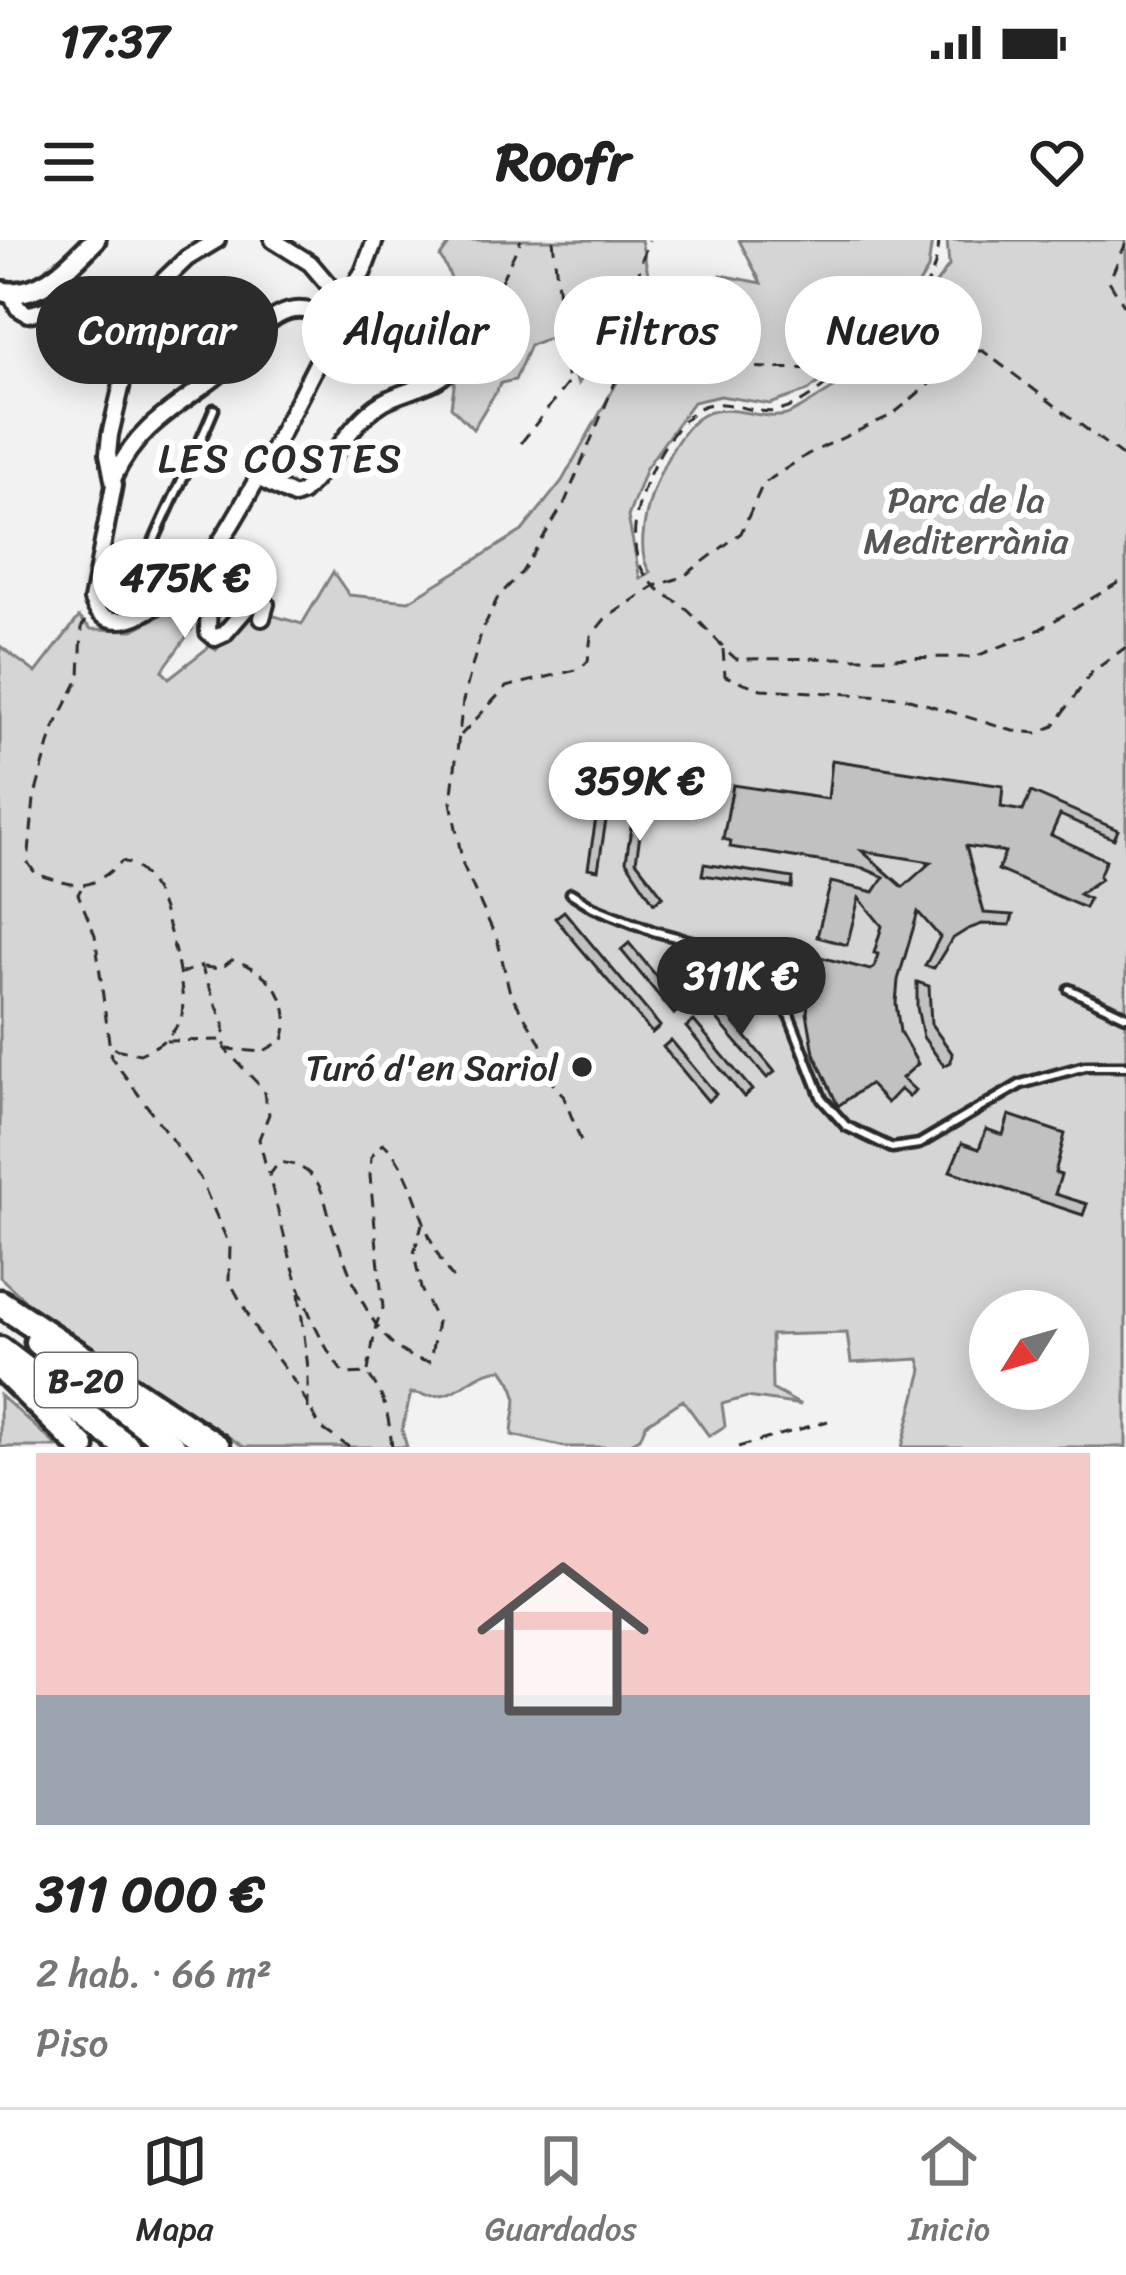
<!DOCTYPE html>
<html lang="es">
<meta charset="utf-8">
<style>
:root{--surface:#fff;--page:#f6f6f6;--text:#222;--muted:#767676;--line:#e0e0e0;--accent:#2b2b2b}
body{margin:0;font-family:Sriracha,sans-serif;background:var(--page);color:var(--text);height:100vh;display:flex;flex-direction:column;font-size:45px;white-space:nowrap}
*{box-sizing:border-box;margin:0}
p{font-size:39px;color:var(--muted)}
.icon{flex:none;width:66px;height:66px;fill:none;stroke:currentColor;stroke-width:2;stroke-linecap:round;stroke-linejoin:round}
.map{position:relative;height:1207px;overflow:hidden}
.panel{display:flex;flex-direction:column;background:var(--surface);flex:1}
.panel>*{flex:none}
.guide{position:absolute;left:36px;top:36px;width:1056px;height:108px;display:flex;gap:24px}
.needle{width:78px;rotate:233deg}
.fabs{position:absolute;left:969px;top:1050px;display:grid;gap:24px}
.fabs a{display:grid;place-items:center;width:120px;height:120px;border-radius:50%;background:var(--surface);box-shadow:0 6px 30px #0003;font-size:60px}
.price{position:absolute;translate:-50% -102px;padding:0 27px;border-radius:42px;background:#fff;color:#222;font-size:39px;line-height:78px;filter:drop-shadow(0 3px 6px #0008)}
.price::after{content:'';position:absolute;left:50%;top:72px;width:36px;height:27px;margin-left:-18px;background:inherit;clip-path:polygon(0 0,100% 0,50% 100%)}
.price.selected{background:var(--accent);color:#fff}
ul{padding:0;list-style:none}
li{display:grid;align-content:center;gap:24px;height:636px;padding:0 36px}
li+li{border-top:3px solid var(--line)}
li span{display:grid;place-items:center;height:372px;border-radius:0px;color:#555}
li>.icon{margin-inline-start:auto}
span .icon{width:216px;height:216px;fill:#fffc;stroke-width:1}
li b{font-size:51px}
.tag{padding:0 42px;border-radius:54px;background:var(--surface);box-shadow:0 6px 30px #0003;font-size:42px;line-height:108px}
.tag.selected{background:var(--accent);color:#fff}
.status{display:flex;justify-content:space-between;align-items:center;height:84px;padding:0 60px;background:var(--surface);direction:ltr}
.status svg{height:33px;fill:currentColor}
header{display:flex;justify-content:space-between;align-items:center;height:156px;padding:0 36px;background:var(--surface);font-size:54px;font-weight:700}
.tabs{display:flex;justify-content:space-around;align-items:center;height:168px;border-top:3px solid var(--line);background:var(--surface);font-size:33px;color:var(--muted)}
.tabs a{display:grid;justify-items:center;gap:6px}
.tabs .selected{color:var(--accent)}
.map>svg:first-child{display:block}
.green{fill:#d5d5d5;stroke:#808080;stroke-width:3;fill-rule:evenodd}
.building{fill:#c1c1c1;stroke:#2b2b2b;stroke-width:3;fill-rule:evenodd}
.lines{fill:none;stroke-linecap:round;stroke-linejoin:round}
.lane-casing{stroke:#2b2b2b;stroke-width:15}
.street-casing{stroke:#2b2b2b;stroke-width:22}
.secondary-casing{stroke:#2b2b2b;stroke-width:27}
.highway-casing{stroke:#2b2b2b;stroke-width:33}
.path{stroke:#2b2b2b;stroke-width:3;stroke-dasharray:12 9;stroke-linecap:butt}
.lane{stroke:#fff;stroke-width:6}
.street{stroke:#fff;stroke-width:14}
.secondary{stroke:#fff;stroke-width:18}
.highway{stroke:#fff;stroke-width:24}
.poi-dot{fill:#2b2b2b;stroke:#fff;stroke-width:4.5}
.labels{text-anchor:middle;stroke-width:12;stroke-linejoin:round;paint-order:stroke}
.shield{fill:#fff;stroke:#6b6b6b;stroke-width:3}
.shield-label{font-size:33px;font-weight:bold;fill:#2b2b2b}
.park-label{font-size:36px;fill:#565656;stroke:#fff}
.poi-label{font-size:36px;fill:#2b2b2b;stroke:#fff;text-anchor:end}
.neighbourhood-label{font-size:39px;letter-spacing:3px;fill:#2b2b2b;stroke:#fff}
</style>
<div class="status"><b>17:37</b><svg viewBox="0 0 49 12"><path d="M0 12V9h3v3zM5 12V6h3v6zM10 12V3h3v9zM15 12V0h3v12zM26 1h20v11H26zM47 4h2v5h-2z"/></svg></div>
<header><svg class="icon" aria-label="menu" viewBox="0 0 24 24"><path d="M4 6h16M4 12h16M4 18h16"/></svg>Roofr<svg class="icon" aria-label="heart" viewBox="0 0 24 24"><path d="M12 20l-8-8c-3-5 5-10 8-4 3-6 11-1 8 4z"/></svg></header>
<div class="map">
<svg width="1126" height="1207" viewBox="0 0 1126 1207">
<rect width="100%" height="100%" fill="#f2f2f2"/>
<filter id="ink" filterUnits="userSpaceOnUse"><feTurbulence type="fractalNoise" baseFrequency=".00833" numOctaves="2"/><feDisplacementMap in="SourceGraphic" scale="24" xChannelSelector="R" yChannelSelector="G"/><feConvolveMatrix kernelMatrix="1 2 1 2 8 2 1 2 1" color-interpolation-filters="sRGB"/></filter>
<g filter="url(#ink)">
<!-- green -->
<g class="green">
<path d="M445 0H641L649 38 695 74 721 35 761 43 739 0H932L928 29 898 78 808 151 770 164 720 156 693 162 646 228 628 277 640 339 650 332C625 300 669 192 703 175 729 162 760 181 786 175 797 172 863 130 874 121 898 101 928 53 949 26L947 0H1126V1207H902L922 1130 919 1119 851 1123 847 1093 771 1095 772 1149 801 1165 747 1157 722 1164 725 1186 709 1196 683 1160 646 1184 640 1198 623 1207H565L512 1195C513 1161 525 1160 502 1129 462 1133 464 1165 411 1153L402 1190 407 1207H244L30 1065 0 1037V406L36 433 79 377 91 389 133 390 169 371 203 336 192 389 162 431 169 438 210 406 216 410 254 370 302 384 333 332 349 355 409 361 522 291 562 241 634 112 598 111 578 144 555 96 530 105 515 140 501 143 473 189 451 167C458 117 469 60 440 17L448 6ZM990 1071H1068V1149H990Z"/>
<polygon points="0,1155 58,1207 0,1207"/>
</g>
<!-- building -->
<g class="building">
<path d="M832 520 1003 546 1001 567 1023 571 1031 552 1118 590 1114 599 1060 575 1051 595 1106 620 1099 636 1101 639 1079 654 1089 659 1085 668 998 630 1005 612 966 606 984 673 1013 675 1010 685 982 684 968 689 952 699 934 728 925 726 940 697 918 672 898 740 896 763 900 792 918 824 902 838 915 850 909 857 900 849 887 863 869 844 838 866 814 813 807 773 812 715 870 730 874 728 878 714 874 713 882 686 859 658 847 705 817 697 831 642 874 652 884 637 863 628 730 607 731 601 723 599 733 545 828 559ZM862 611 931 622 903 647Z"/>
<polygon points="602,541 612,543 598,630 588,628"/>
<polygon points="638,542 648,544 636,621 663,656 654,663 626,621"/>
<polygon points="704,624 793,638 792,648 702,635"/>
<polygon points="564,671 660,786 652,793 555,678"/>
<polygon points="629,703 682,767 674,774 621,710"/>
<polygon points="917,742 929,746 931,784 952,813 951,822 944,826 923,797 917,767"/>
<polygon points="717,762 775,832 767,838 708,769"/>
<polygon points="694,781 752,850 744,857 686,787"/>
<polygon points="671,800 716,854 708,861 663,807"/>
<polygon points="1009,875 1065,894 1055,933 1061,935 1055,954 1087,964 1083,975 950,931 962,903 979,909 986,889 1003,895"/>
</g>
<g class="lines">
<defs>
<g id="lane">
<path d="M128 376C146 304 186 238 214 169"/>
<polyline points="571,653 593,667 653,691 748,716 779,749 822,859 846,886 892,908 919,904 1021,844 1085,826 1126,826"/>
<polyline points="1069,749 1126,776"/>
</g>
<g id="street">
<polyline points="273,0 310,23 344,63"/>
<path d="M11 54 18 68 28 74C59 71 139 17 137 80L110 195 108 214 114 245 92 360C97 373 104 380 119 380 150 380 203 330 219 304 260 240 293 168 329 100L334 80 363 32 375 0"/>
<polyline points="137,66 187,18 217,0"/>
<path d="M114 237C140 181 183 165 227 128 248 110 261 79 289 71 304 67 319 73 334 80"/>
<path d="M256 237 294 256 302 253C332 225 347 184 383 162 409 147 437 149 456 123"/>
<polyline points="210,316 208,392 215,398 224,394 257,356 266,364 262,378"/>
</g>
<path id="secondary" d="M0 51C40 60 69 26 95 0"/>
<g id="highway">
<polyline points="0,1063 217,1207"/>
<polyline points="38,1102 173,1207"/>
<polyline points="0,1110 127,1207"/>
<polyline points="0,1126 82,1207"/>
</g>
</defs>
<!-- lane casing -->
<use href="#lane" class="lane-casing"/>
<!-- street casing -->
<use href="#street" class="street-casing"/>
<!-- secondary casing -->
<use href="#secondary" class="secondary-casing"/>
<!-- highway casing -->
<use href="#highway" class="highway-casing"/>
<!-- path -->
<g class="path">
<polyline points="553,0 568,145"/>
<path d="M939 0C938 41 907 81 878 108 869 117 857 121 847 128 827 143 804 166 778 171 751 176 722 154 697 169 679 181 662 208 653 227 636 262 621 316 655 346 663 355 675 359 684 367 703 384 718 403 736 419L974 417 1030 395 1126 338"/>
<polyline points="1126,3 1109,41 1126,68"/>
<polyline points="636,62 640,25 649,0"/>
<polyline points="464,117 521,0"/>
<path d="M521 203 581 126 590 102 597 65 610 55 632 59C638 71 636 85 644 95 677 133 800 130 847 127"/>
<path d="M86 381 82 386 80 437 53 490 34 559 28 623 36 634C79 647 87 654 122 621 138 625 147 636 155 651 167 671 189 758 181 778 173 797 158 806 140 814L110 808"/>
<polyline points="723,409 725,436 761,449 903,457 1013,491 1037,493 1054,486 1092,432 1126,407"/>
<polyline points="461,495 506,447 580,429 588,421 591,396 605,379 654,346 683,337 741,293 763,244 808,214 892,175 969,111 983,111 1126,219"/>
<polyline points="81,649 78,654 95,695 111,817 200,938 230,1007 229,1040 258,1093 296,1144 321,1188 349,1207"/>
<path d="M204 727 220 729 232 720C268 729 296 761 283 800L262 812 227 809"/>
<polyline points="179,734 201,726 224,784 225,809 263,849 269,874 259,899 268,934"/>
<polyline points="166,801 222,800"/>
<polyline points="581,901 563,855 549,839 540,802 510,753 498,702 463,625 451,562 463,461 481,393 498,357 522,332 565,262 639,85"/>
<polyline points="299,1053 308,1128 308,1169"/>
<path d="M368 1131 376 1085 383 1068 370 936 371 917 383 903C419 935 418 995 453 1038"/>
<path d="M392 1207C389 1179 386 1156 367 1133L344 1134C300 1077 287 1004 269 936L279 922C294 924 302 926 313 937 323 947 326 967 331 981 347 1027 373 1116 430 1122L437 1082 421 1049 414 1013 422 984"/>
<polyline points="738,1207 828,1181"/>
</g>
<!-- lane -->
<use href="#lane" class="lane"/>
<!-- street -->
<use href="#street" class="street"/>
<!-- secondary -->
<use href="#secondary" class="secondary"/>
<!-- highway -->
<use href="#highway" class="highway"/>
</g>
</g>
<!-- markers -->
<circle class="poi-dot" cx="582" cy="827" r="12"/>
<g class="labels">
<!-- shield labels -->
<rect class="shield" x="35" y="1113" width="102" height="54" rx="9"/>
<g class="shield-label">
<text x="86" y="1152">B-20</text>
</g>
<!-- park labels -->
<g class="park-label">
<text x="966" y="272">Parc de la<tspan x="966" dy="41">Mediterrània</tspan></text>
</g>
<!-- poi labels -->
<g class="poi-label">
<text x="558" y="840">Turó d'en Sariol</text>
</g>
<!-- neighbourhood labels -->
<g class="neighbourhood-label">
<text x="281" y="232">LES COSTES</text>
</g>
</g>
</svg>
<div class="fabs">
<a><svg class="needle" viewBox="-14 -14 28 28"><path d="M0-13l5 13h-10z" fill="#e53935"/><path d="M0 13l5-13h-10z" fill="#767676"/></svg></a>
</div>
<b class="price" style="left:185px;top:401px">475K €</b>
<b class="price" style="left:640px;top:604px">359K €</b>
<b class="price selected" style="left:741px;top:799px">311K €</b>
<div class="guide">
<a class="tag selected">Comprar</a>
<a class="tag">Alquilar</a>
<a class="tag">Filtros</a>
<a class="tag">Nuevo</a>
</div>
</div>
<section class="panel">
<ul>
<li><span style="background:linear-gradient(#f6c9c9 65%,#9aa5b1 0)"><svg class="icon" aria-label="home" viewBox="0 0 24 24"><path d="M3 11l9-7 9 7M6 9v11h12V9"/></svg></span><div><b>311 000 €</b><p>2 hab. · 66 m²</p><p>Piso</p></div></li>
</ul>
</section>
<nav class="tabs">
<a class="selected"><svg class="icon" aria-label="map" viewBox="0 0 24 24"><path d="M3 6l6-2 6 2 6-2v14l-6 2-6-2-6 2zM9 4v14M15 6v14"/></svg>Mapa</a>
<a><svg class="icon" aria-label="saved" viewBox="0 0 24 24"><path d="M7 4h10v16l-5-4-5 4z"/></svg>Guardados</a>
<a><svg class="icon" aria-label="home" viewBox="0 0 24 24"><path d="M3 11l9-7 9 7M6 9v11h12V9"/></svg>Inicio</a>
</nav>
